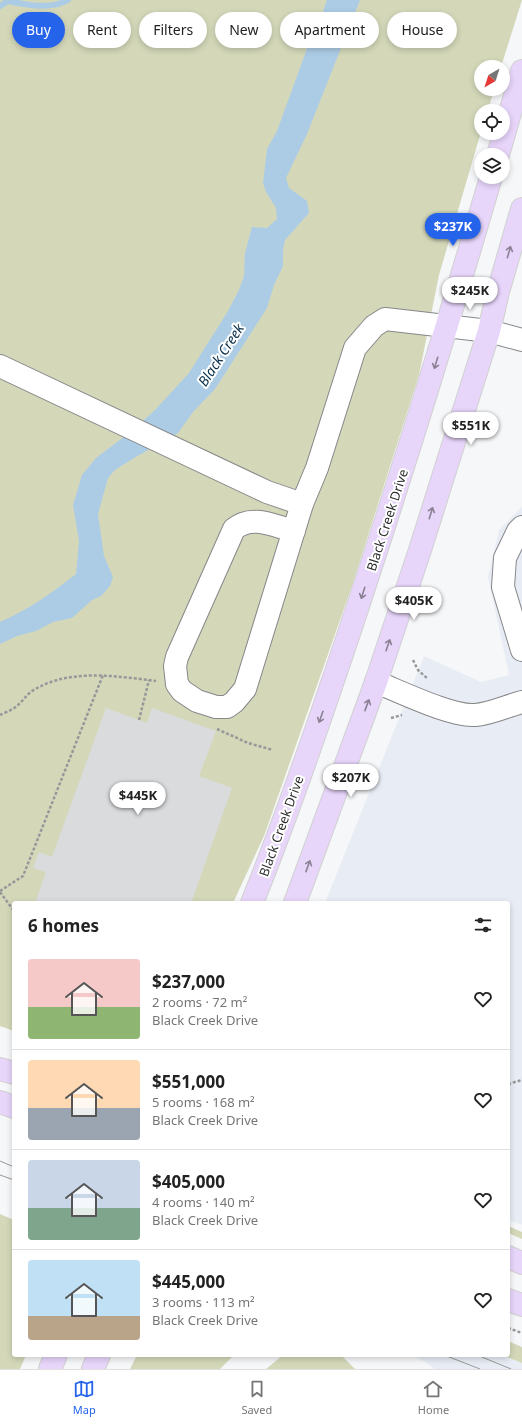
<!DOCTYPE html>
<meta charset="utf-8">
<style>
:root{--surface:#fff;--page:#f2f2f2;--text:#222;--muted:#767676;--line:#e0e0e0;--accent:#2563eb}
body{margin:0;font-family:"Noto Sans",sans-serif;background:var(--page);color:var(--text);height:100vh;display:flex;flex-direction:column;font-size:15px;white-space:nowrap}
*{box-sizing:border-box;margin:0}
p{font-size:13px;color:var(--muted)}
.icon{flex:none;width:22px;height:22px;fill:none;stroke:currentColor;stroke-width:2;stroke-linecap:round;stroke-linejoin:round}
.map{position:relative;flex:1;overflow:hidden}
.drawer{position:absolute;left:12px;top:901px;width:498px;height:456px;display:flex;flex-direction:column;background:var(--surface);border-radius:4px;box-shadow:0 2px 6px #0003}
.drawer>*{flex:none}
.guide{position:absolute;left:12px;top:12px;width:498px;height:36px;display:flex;gap:8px}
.needle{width:26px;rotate:219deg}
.tools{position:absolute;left:474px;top:60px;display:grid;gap:8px}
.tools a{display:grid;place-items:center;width:36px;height:36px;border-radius:50%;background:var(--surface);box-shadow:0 2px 6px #0003;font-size:20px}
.price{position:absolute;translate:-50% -34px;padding:0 9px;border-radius:14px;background:#fff;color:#222;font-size:13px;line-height:26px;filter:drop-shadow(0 1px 2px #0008)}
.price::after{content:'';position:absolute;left:50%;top:24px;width:12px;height:9px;margin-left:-6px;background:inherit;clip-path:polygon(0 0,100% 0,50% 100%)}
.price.selected{background:var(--accent);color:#fff}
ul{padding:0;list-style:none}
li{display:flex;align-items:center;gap:12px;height:100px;padding:0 16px}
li+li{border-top:1px solid var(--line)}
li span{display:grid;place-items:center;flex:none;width:112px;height:80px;border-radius:4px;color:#555}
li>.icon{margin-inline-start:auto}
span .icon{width:48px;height:48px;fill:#fffc;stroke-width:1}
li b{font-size:17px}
h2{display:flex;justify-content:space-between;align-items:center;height:48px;padding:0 16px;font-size:17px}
.pill{padding:0 14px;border-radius:18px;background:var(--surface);box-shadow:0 2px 6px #0003;font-size:14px;line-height:36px}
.pill.selected{background:var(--accent);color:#fff}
.dock{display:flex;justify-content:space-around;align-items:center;height:56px;border-top:1px solid var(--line);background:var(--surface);font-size:11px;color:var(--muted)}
.dock a{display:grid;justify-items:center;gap:2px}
.dock .selected{color:var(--accent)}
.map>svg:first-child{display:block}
.built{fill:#e8ecf4}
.green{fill:#d4d8b9}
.water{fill:#accce6}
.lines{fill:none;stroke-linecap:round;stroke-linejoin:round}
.stream{stroke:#accce6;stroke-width:6}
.building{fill:#dadbdd}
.minor-casing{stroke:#868789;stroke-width:24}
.major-casing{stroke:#d1d1d1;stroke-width:24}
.path{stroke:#979899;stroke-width:2.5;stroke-dasharray:3 2;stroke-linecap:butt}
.minor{stroke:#fff;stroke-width:22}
.major{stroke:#e7d5fa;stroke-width:22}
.tram{stroke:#999a9b;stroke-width:1}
.oneway{stroke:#8a8294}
.labels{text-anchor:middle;stroke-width:4;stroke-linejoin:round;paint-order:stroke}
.street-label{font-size:13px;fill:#2e2f2f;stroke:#fff}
.water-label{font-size:14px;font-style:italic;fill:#082f4a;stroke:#fff}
</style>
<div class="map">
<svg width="522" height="1369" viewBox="0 0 522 1369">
<rect width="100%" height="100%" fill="#f6f7f9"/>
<!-- built -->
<g class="built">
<polygon points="522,507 522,1225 508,1220 508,903 325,903 424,656 481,682 509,675 488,577 499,530"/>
<polygon points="412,1355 502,1355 522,1363 522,1369 434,1369 427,1363"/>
</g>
<!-- green -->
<g class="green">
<polygon points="0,0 522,0 501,67 481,67 481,89 494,89 488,111 481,111 481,132 439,275 419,375 352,586 264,836 233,903 14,903 14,1031 0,1026"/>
<polygon points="0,1214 14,1220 14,1355 26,1355 20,1369 0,1369"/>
<polygon points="508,1226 522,1232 522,1239 508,1233"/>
<polygon points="508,1341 522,1347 522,1363 502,1355 508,1355"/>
<polygon points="137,1355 234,1355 220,1369 130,1369"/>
<polygon points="283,1355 341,1355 355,1369 266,1369"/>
</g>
<!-- water -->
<path class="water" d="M327 0H360L307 134 286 178 289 188 307 201 309 213 285 240 283 250V266L274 285 267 308 215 389 193 412 178 433 134 458 115 470 108 478 98 514 104 556 113 577 110 586 101 596 92 600 72 618 53 622 36 631 17 636 0 644V622C28 610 52 593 76 574L79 541 73 505 82 475 96 458 133 430 155 410 189 373 228 311 239 290 244 276 245 253 252 227 267 228 277 219 276 208 266 192 263 183 267 149 277 131 309 43 319 23Z"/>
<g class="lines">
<!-- stream -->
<path class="stream" d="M0 6 8 1C27 5 51 10 68 0"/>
</g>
<!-- building -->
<polygon class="building" points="106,708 147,723 152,708 216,731 199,776 232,788 191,903 35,903 46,872 33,868 39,852 52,857"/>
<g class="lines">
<defs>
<g id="minor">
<polyline points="0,366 267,492 302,504"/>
<polyline points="522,527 518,531 505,558 503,587 522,650"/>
<path d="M294 531C274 526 252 514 234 529L177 657 175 666 177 684 182 691 197 701 216 707H227L234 702 245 689 302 504 317 468 355 348 374 326 385 319 489 331 522 340"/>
<path d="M376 682C399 691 452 717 475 715 490 714 507 706 522 702"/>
</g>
<g id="major">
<polyline points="498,155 522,71"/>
<path d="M252 903C291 806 325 706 358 606 405 464 449 321 491 177"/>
<polyline points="295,903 376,682 420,550 489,331 498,292 522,209"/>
<polyline points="0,1069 14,1073"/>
<polyline points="0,1102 14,1107"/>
<polyline points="508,1257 522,1263"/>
<polyline points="508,1300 522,1305"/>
<polyline points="50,1369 56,1355"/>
<polyline points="93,1369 99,1355"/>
</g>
</defs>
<!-- minor casing -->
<use href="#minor" class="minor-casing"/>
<!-- major casing -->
<use href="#major" class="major-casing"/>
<!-- path -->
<g class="path">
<polyline points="413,660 418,670 428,679"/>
<path d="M0 715C4 713 10 711 14 708 21 704 25 696 32 691 69 668 115 676 156 681"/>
<polyline points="391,718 402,715"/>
<polyline points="139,720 149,680"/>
<polyline points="217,729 248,743 273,750"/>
<polyline points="0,891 23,876 103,675"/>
<polyline points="0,892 14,911"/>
<polyline points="508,1084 522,1080"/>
<polyline points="508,1328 522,1333"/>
</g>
<!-- minor -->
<use href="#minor" class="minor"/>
<!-- major -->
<use href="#major" class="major"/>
<!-- tram -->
<g class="tram">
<polyline points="0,1161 14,1167"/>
<polyline points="0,1175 14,1180"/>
<polyline points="444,1355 480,1369"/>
<polyline points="477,1355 511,1369"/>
</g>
</g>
<!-- one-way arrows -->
<defs><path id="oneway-shaft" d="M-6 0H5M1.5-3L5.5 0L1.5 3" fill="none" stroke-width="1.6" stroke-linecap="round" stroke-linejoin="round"/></defs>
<g class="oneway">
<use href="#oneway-shaft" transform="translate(509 252) rotate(-74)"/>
<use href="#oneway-shaft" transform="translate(436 363) rotate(107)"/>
<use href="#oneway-shaft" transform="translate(431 513) rotate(-73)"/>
<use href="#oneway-shaft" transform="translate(363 593) rotate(108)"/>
<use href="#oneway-shaft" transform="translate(388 645) rotate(-71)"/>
<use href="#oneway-shaft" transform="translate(367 705) rotate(-70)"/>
<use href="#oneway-shaft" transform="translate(321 717) rotate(109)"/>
<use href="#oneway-shaft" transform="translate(308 866) rotate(-70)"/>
</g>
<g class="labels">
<!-- street labels -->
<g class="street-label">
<text transform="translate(387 520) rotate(-72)" y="5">Black Creek Drive</text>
<text transform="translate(281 826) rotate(-70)" y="5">Black Creek Drive</text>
</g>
<!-- water labels -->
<g class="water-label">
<text transform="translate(221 355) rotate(-57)" y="5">Black Creek</text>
</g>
</g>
</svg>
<div class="tools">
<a><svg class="needle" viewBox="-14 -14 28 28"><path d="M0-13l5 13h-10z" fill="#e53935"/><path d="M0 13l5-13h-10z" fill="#767676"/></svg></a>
<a><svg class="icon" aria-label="locate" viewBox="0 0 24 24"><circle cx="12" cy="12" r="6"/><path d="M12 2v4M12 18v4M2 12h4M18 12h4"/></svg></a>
<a><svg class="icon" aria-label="layers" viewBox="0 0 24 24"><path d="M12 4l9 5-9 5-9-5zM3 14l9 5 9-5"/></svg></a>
</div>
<b class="price selected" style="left:453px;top:247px">$237K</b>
<b class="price" style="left:470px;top:311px">$245K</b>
<b class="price" style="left:471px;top:446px">$551K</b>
<b class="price" style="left:414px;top:621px">$405K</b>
<b class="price" style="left:351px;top:798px">$207K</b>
<b class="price" style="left:138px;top:816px">$445K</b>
<div class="guide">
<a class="pill selected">Buy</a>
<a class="pill">Rent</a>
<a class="pill">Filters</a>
<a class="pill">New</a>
<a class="pill">Apartment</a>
<a class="pill">House</a>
</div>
<section class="drawer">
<h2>6 homes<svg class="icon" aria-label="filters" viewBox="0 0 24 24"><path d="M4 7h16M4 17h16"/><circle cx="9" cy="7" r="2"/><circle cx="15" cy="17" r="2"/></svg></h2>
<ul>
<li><span style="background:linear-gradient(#f6c9c9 60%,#8fb573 0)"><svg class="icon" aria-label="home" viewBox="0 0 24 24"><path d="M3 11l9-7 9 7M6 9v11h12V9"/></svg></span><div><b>$237,000</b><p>2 rooms · 72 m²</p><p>Black Creek Drive</p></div><svg class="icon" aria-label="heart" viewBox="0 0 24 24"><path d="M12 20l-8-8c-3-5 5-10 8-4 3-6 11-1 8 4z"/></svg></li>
<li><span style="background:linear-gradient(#ffd9b3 60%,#9aa5b1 0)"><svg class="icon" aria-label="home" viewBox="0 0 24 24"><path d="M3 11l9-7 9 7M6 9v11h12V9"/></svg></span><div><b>$551,000</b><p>5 rooms · 168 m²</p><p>Black Creek Drive</p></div><svg class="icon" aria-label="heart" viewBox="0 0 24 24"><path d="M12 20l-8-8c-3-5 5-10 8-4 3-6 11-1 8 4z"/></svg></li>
<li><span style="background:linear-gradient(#c9d6e8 60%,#7fa58c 0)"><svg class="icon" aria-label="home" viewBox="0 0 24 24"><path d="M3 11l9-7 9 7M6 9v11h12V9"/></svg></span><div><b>$405,000</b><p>4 rooms · 140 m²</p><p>Black Creek Drive</p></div><svg class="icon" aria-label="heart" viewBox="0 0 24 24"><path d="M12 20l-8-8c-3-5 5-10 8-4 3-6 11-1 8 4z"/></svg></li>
<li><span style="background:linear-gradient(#bfe0f5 70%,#b9a48a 0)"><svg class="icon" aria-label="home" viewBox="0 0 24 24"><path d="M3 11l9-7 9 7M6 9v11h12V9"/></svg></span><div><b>$445,000</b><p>3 rooms · 113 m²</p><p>Black Creek Drive</p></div><svg class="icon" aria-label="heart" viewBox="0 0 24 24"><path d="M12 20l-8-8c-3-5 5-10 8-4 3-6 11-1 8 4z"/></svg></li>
</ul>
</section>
</div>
<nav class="dock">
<a class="selected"><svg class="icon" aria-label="map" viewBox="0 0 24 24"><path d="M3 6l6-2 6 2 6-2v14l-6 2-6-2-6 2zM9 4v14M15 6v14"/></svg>Map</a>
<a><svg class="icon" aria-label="saved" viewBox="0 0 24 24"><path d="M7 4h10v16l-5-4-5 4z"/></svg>Saved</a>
<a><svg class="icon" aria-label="home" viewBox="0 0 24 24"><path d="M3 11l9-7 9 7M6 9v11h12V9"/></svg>Home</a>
</nav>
